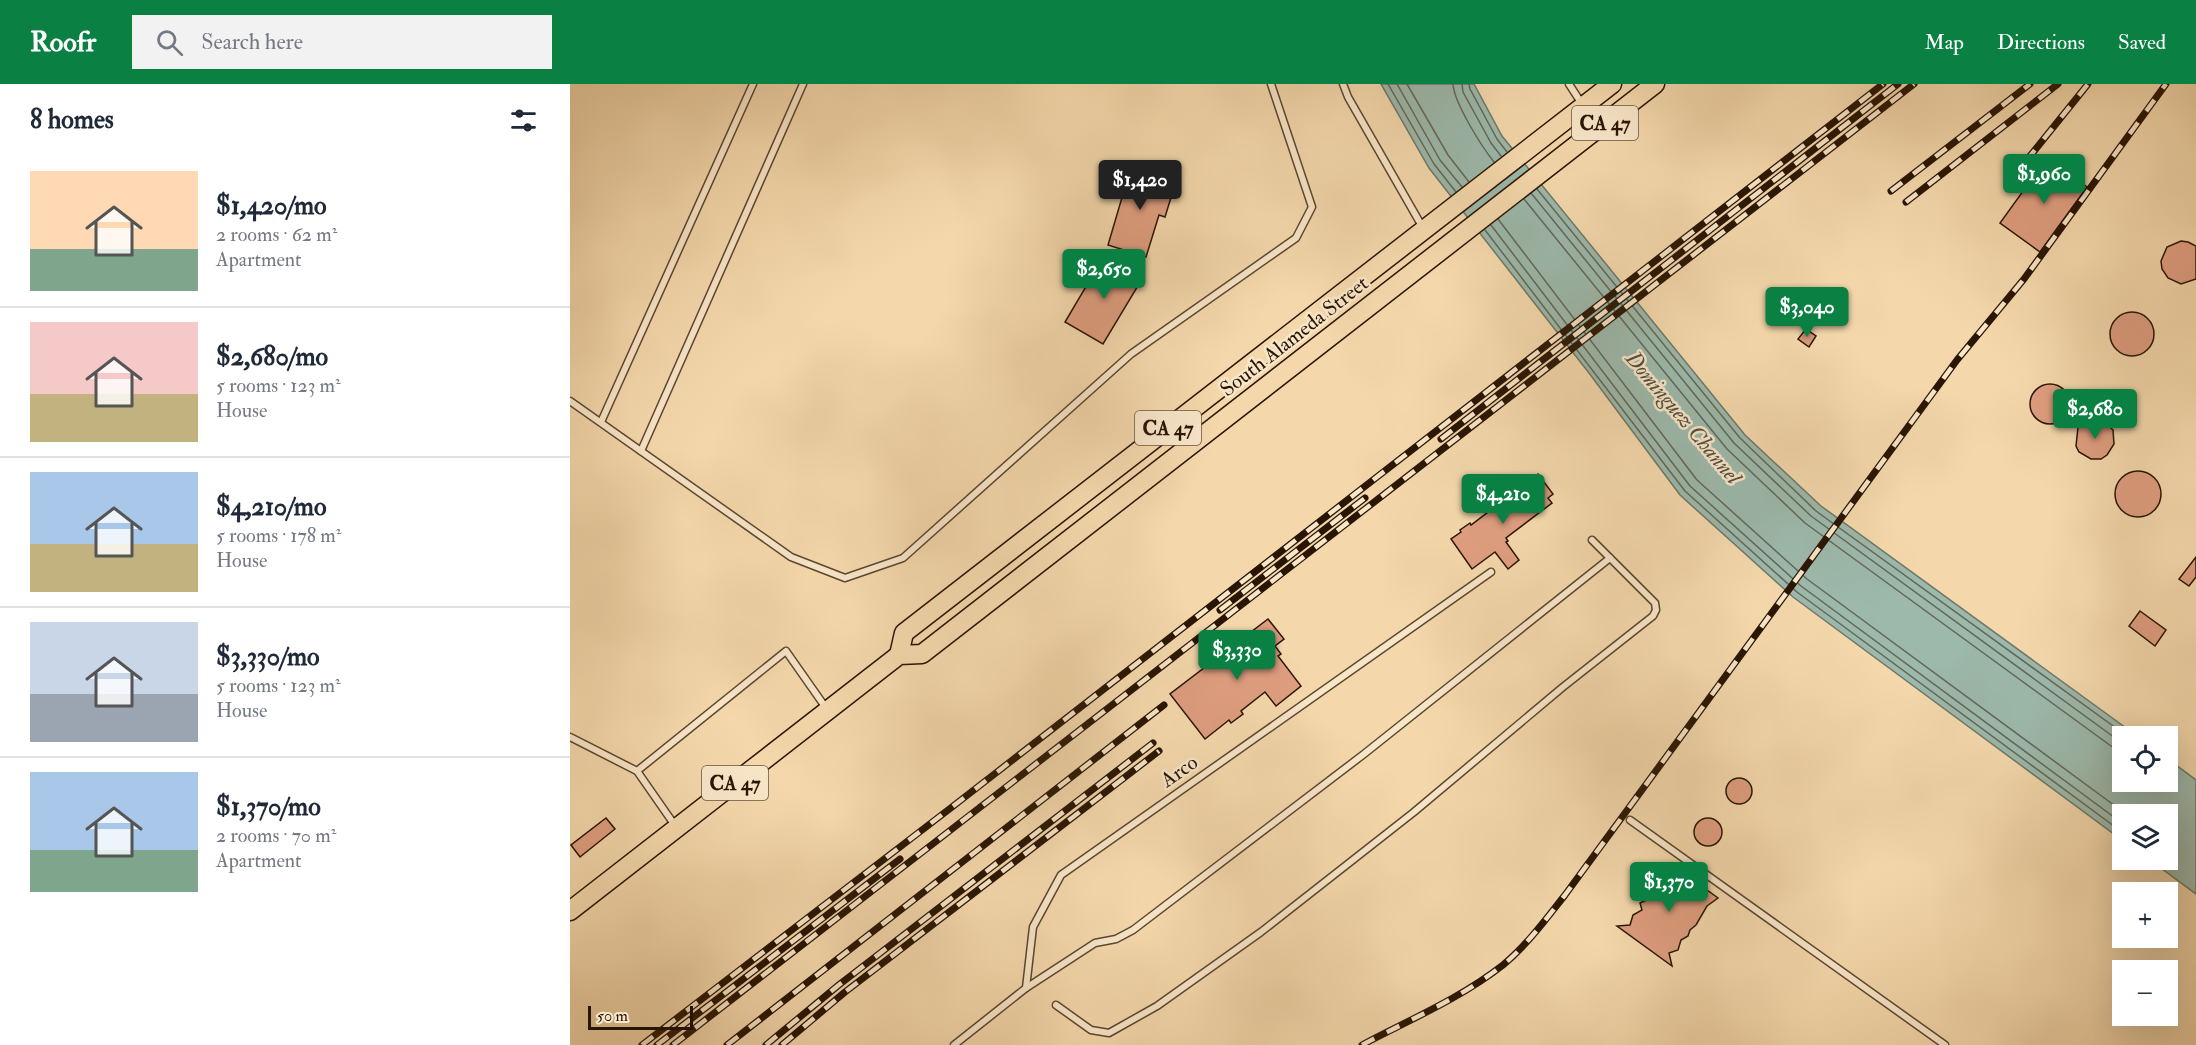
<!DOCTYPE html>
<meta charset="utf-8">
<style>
:root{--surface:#fff;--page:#f2f2f3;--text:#1f2937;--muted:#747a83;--line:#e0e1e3;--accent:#0b8043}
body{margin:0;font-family:"IM FELL Double Pica",serif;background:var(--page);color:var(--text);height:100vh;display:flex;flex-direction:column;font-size:22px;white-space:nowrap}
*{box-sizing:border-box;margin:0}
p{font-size:20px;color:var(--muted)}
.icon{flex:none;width:33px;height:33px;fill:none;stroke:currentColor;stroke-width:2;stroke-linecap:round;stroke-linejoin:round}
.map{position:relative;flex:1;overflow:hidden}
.panel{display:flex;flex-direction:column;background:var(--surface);width:570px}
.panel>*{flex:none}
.fabs{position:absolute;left:1542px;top:642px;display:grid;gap:12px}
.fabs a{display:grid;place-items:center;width:66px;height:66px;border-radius:0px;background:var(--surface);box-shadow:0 6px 24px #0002;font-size:30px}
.scale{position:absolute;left:18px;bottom:15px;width:105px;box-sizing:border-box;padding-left:6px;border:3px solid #291504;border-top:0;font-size:16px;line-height:21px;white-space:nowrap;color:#291504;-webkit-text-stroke:4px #f8e6c9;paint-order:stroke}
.price{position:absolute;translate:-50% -51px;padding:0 14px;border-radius:6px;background:var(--accent);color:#fff;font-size:20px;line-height:39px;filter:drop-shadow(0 2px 3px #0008)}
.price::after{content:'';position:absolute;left:50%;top:36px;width:18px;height:14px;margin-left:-9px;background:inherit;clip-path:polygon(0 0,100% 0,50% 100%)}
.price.selected{background:#222;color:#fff}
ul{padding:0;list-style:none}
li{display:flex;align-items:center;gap:18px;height:150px;padding:0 30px}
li+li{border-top:2px solid var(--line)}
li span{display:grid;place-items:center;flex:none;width:168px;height:120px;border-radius:0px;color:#555}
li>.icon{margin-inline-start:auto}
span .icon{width:72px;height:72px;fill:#fffc;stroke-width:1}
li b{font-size:26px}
h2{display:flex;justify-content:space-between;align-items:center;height:72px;padding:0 30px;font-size:26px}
header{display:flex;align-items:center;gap:36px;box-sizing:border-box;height:84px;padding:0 30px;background:var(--accent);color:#fff}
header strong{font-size:28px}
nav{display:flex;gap:33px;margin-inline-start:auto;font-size:21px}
.search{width:420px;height:54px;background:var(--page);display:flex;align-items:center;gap:15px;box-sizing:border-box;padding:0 21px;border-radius:0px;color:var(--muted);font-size:22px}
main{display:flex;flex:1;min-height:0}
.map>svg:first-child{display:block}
.water{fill:#9cb9ac;stroke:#6e7769;stroke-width:1.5}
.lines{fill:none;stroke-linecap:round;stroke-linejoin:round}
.shore{stroke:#626758;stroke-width:1.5}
.building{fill:#df9e80;stroke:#291504;stroke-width:1.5}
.service-casing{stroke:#5c462e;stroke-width:9}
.primary-casing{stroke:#291504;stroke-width:21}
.service{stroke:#f8e6c9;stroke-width:6}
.primary{stroke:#f4d8ac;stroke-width:18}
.rail-casing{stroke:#291504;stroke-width:7}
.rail{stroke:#f8e6c9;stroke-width:4.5;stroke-dasharray:14;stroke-linecap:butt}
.labels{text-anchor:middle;stroke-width:5;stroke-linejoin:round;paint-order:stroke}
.shield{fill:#f8e6c9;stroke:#67543f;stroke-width:1.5}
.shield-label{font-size:20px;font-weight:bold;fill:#291504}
.street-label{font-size:21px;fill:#291504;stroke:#f8e6c9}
.water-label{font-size:22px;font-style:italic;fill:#514e3f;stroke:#f8e6c9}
</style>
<header>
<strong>Roofr</strong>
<div class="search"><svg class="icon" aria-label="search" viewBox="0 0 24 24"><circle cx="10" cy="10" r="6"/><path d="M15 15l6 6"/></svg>Search here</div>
<nav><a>Map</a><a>Directions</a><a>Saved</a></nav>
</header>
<main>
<section class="panel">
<h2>8 homes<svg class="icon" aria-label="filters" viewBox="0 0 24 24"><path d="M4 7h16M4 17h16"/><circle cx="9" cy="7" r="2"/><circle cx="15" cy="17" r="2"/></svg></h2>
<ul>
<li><span style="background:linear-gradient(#ffd9b3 65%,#7fa58c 0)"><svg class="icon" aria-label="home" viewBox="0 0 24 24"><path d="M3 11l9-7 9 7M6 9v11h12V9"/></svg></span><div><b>$1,420/mo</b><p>2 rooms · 62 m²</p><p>Apartment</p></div></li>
<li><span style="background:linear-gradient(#f6c9c9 60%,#c2b280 0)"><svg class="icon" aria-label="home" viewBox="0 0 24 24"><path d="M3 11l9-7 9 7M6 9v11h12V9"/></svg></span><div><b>$2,680/mo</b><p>5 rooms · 123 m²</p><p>House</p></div></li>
<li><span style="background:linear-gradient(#a9c7e8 60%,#c2b280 0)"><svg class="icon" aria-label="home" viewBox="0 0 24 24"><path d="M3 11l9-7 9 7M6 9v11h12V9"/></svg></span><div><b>$4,210/mo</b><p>5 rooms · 178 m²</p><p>House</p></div></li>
<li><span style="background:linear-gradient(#c9d6e8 60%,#9aa5b1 0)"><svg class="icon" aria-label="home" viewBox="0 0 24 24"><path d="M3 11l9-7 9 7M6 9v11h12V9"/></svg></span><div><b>$3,330/mo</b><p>5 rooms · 123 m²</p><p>House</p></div></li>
<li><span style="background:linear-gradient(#a9c7e8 65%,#7fa58c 0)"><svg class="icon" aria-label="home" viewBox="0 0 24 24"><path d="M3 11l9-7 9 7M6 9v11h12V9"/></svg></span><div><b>$1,370/mo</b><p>2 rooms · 70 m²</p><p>Apartment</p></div></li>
</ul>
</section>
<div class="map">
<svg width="1626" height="961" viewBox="0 0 1626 961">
<rect width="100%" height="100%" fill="#f4d8ac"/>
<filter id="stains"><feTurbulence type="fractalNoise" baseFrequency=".00333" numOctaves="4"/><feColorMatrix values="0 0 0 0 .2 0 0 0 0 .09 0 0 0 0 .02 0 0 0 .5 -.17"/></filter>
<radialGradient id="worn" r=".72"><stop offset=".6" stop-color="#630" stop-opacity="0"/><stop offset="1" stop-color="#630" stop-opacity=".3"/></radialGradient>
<!-- water -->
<polygon class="water" points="811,0 904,0 932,52 1175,351 1251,422 1567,652 1552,652 1552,698 1598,698 1598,675 1626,696 1626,810 1580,776 1598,776 1598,730 1552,730 1552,756 1223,513 1110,411 1019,289 859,84"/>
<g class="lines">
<!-- shore -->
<g class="shore">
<polyline points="818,0 864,80 886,108"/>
<polyline points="827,0 870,76 892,103"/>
<polyline points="837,0 878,71 899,98"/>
<path d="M883 0C884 19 912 63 924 78"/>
<polyline points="892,0 893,8 921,59 931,72"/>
<polyline points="899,0 900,5 927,55 937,68"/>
<polyline points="967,105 1170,354 1246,427 1557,652"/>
<polyline points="961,109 1164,359 1241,432 1552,659"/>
<polyline points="954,115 1157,365 1235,439 1552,670"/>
<polyline points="928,135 1127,396 1237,495 1556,730"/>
<polyline points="921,141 1120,402 1231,502 1552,739"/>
<polyline points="915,146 1115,407 1227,508 1552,748"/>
</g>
</g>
<!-- building -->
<g class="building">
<polygon points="1477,74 1517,103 1470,168 1430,139"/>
<polygon points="561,83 599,94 596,105 603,107 595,133 589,131 576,173 538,161"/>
<polygon points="1611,157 1618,158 1626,162 1626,195 1611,200 1598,194 1592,185 1591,177 1597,163"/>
<polygon points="534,172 572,195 533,260 495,238"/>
<circle cx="1562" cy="250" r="22"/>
<polygon points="1236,245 1246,252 1239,263 1228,255"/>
<circle cx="1480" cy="320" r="20"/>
<polygon points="1529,336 1538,341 1543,346 1544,360 1537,371 1531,375 1521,375 1509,368 1506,362 1508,343 1519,337"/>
<circle cx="1568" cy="410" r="23"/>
<polygon points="968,390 983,410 978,414 982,419 936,454 938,457 936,458 949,476 938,485 925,468 902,485 881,455 891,448 890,446 900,439 901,441"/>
<polygon points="1626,473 1626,493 1619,502 1609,495"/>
<polygon points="1570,527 1596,546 1585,562 1559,542"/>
<polygon points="698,535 714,555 705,562 711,570 708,572 731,602 706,622 695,608 671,627 673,630 661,639 659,636 635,655 600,610"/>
<circle cx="1169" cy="707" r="13"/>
<polygon points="36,734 45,745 10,773 1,761"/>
<circle cx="1138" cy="748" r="14"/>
<polygon points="1100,779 1148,814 1137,822 1126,841 1120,846 1118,852 1111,856 1108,866 1099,869 1102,882 1047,842 1060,841 1063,831 1072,826 1070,819 1081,814 1080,806 1090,802 1089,792 1094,792"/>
</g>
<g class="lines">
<defs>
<g id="service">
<polyline points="773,0 778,13 853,144"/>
<polyline points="999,0 1012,20"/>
<polyline points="0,317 221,473 275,494 333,474 561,270 726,154 742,123 701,0"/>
<polyline points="31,338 183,0"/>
<polyline points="71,367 233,0"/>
<polyline points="0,653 67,687 106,743"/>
<polyline points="67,687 216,567 256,624"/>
<polyline points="1060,736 1375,961"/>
<polyline points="456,904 525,859 546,855 563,846 794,670 1040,474"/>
<polyline points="486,921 521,946 539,949 587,922 691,848 844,728 993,603 1083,532 1086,526 1085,519 1022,456"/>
<polyline points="384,961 456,904 463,843 491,791 921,488"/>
</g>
<g id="primary">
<polyline points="329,571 334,549 1042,0"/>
<polyline points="0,827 329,571 352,570 1085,0"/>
</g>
</defs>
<!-- service casing -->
<use href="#service" class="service-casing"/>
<!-- primary casing -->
<use href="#primary" class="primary-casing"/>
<!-- service -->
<use href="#service" class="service"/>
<!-- primary -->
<use href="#primary" class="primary"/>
<defs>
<g id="rail">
<polyline points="1456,77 1518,0"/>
<polyline points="1321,107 1460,0"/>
<polyline points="1336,118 1488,0"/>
<polyline points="871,355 1328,0"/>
<polyline points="650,526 795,414"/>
<polyline points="72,961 382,723 1313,0"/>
<polyline points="87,961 330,775"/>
<polyline points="103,961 1344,0"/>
<polyline points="157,961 594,621"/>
<polyline points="196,961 270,900 583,659"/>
<polyline points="212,961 275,908 589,667"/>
<path d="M792 961C839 936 891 914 933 881 957 861 976 835 995 811L1387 276 1454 195 1596 0"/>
</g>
</defs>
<!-- rail casing -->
<use href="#rail" class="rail-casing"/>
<!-- rail -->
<use href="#rail" class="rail"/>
</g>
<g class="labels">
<!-- shield labels -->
<g class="shield">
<rect x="1002" y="22" width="66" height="34" rx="4.5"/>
<rect x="565" y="327" width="66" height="34" rx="4.5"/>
<rect x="132" y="682" width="66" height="34" rx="4.5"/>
</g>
<g class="shield-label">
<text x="1035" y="46">CA 47</text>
<text x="598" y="351">CA 47</text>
<text x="165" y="706">CA 47</text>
</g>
<!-- street labels -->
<g class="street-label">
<text transform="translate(724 252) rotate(-38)" y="7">South Alameda Street</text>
<text transform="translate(609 687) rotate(-35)" y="7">Arco</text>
</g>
<!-- water labels -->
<g class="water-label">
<text transform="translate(1114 333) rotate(50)" y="8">Dominguez Channel</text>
</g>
</g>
<rect width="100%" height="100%" filter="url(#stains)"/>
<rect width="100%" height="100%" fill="url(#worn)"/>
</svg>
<div class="fabs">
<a><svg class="icon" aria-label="locate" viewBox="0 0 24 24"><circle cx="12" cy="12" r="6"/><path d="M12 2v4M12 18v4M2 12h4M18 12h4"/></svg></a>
<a><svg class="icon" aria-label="layers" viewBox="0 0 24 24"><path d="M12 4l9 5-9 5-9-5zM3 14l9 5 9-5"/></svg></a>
<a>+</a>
<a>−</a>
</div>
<div class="scale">50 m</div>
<b class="price" style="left:1474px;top:121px">$1,960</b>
<b class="price selected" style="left:570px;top:127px">$1,420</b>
<b class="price" style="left:534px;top:216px">$2,650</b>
<b class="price" style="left:1237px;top:254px">$3,040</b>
<b class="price" style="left:1525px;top:356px">$2,680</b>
<b class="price" style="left:933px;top:441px">$4,210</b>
<b class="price" style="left:667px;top:597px">$3,330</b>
<b class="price" style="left:1099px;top:829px">$1,370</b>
</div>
</main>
